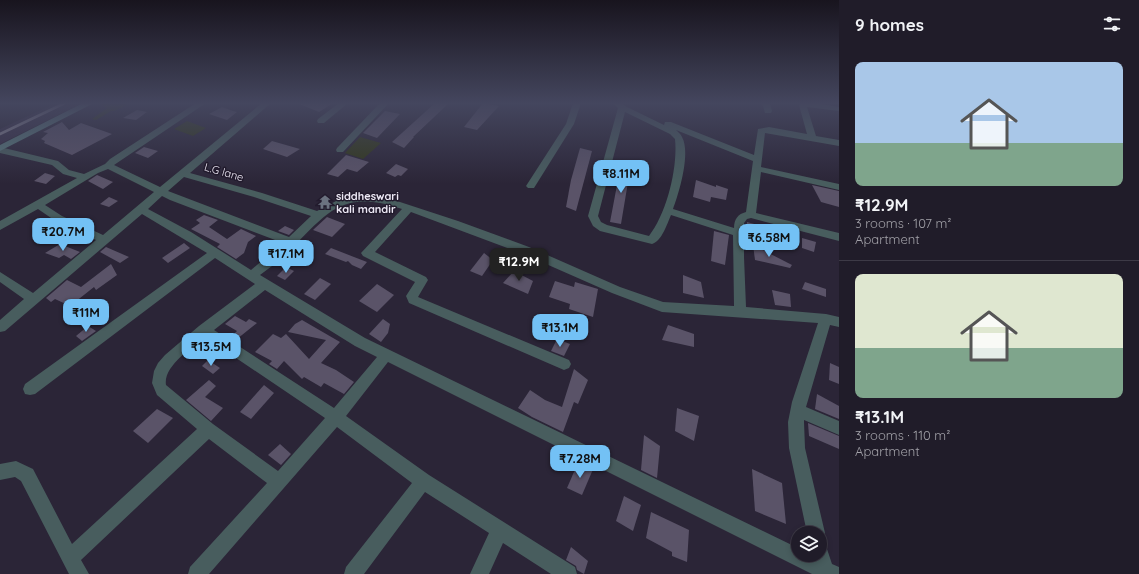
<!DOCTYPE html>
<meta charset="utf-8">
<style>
:root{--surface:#201c29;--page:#2d2935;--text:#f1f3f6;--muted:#a2a1a8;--line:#3d3a46;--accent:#73c1f5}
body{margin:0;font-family:Quicksand,sans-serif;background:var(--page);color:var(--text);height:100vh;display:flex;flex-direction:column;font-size:15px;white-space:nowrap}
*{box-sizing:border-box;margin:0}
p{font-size:13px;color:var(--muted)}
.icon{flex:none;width:22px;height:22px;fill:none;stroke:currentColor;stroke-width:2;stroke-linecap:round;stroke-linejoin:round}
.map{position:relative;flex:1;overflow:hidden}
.details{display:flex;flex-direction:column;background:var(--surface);width:300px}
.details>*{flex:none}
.fabs{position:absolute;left:791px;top:526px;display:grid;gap:8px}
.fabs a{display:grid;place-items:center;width:36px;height:36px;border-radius:50%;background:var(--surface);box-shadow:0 2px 6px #0003,0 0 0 1px var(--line);font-size:20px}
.price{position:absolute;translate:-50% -34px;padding:0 9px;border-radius:8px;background:var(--accent);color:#111;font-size:13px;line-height:26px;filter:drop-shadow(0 1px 2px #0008)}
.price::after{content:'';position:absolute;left:50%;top:24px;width:12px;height:9px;margin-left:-6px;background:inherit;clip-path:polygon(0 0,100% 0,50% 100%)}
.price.selected{background:#222;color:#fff}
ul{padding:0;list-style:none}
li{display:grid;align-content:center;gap:8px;height:212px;padding:0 16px}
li+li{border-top:1px solid var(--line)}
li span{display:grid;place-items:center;height:124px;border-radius:8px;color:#555}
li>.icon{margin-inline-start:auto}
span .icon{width:72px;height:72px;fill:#fffc;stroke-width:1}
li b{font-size:17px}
h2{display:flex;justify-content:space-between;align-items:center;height:48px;padding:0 16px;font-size:17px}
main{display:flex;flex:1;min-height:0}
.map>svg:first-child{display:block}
.built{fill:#362d45}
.green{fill:#313718}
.building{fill:#5a5368}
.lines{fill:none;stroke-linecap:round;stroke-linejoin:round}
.street{fill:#485d5e;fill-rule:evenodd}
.secondary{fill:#587a7b;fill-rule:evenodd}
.rail{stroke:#8c8796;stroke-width:2.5}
.labels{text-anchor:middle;stroke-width:3;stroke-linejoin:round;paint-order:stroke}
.street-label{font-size:11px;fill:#eeeaf6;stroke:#221b2d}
.poi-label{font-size:11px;font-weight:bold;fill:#eeeaf6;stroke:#221b2d;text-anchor:start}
</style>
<main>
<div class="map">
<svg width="839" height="574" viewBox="0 0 839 574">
<rect width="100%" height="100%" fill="#2b2537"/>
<!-- built -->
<polygon class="built" points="56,103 82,103 0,144 0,129"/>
<!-- green -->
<g class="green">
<polygon points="98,103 121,103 127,105 114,111 111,111 96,120 92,119 107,108"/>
<polygon points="187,121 206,128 193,136 174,129"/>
<polygon points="360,137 381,143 363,159 345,153"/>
</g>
<!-- building -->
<g class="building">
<polygon points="297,103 333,103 319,112"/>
<polygon points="435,103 449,103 413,137 414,137 404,148 392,142"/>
<polygon points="483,103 499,106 477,130 464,127"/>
<polygon points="222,107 233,111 237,112 227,120 209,114"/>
<polygon points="137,110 147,112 136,120 123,118"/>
<polygon points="385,111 400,114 377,138 363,133"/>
<polygon points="62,122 69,130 81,123 112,134 72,155 44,143 45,141 41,139 48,133 43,132"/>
<polygon points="272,141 300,149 287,157 263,149"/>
<polygon points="144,147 158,151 148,158 135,153"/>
<polygon points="580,148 592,151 576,211 566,207 571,180"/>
<polygon points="346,155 369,162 357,172 347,169 338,177 327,174"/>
<polygon points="396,164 408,169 401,176 398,175 395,177 386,173"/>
<polygon points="621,164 632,168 632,182 628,182 621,224 610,222"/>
<polygon points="45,173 55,176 46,184 34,181"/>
<polygon points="97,175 113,182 103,189 101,188 88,181"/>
<polygon points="696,180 716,187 716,185 728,189 726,200 711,197 710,202 693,197"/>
<polygon points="812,185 839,191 839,207 821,202"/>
<polygon points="109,197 118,201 109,207 100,204"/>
<polygon points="204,215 218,220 209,227 227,239 241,229 256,236 248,242 244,253 236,259 217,247 220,244 191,229 200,223 196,220"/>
<polygon points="327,217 345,224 332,237 313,230"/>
<polygon points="747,222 758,225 756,237 746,235"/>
<polygon points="285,226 294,230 289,235 278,231"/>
<polygon points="714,231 729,235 725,265 711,261"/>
<polygon points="802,238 816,242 814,252 802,248"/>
<polygon points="184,243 190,248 168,263 162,258"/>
<polygon points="60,244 80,252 71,259 64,255 59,258 45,253"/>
<polygon points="753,245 792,265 790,268 755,260"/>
<polygon points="106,247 129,257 120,263 100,252"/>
<polygon points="331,248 354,257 367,262 361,269 352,265 348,261 346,262 325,254"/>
<polygon points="484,253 493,260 482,276 470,271"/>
<polygon points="111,264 117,275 96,290 94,287 70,306 55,299 51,302 46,298 67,280 81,287"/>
<polygon points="286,267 294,271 285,280 277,276"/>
<polygon points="514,271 533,281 528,294 503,283"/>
<polygon points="683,275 701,282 704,298 683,293"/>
<polygon points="320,278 331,284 315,300 304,294"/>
<polygon points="555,281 574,287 575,282 598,289 593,317 569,309 570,304 549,297"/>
<polygon points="805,282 826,289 826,297 802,289"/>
<polygon points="377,284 394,295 377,312 359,301"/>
<polygon points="772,290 790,294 791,307 775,305"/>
<polygon points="235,316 246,322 249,319 257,323 237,339 233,335 237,331 225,324"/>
<polygon points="383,319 390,324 388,333 381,342 369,334"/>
<polygon points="302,320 340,342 321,363 336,370 354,382 344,394 324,383 321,387 304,377 302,379 284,361 277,369 269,364 272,361 255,352 273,334 281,338 286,334 309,359 326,340 288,332 295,324"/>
<polygon points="668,325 694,334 694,347 662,340"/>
<polygon points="88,326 96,331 82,341 76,336"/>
<polygon points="557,339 570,344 564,356 551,351"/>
<polygon points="208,360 220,368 213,374 202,366"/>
<polygon points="830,363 839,367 839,384 829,380"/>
<polygon points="574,369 588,380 578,404 574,402 563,432 532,417 518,408 530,390 545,400 562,407"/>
<polygon points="209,380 216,386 205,397 223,408 211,421 186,400"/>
<polygon points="264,385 274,393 251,419 240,412"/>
<polygon points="817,394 839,406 839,419 815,409"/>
<polygon points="677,408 699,416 694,441 675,431"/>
<polygon points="157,409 173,418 148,443 133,431"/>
<polygon points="808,423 839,436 839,449 809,436"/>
<polygon points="644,435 660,446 657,478 641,470"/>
<polygon points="280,444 291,454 281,465 268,455"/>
<polygon points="577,465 594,467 582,495 567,488"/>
<polygon points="752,469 782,483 786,524 755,511"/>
<polygon points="624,496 641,505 633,531 616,521"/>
<polygon points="651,512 689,530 687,562 672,556 672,552 646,538"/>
<polygon points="571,547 588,561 584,574 577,570 576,566 566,560"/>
</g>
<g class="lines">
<!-- street -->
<g class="street">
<path d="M196 103H206L114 165 160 187 262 103H271L190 173 262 193 317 211 340 199 360 196 375 197 400 202 458 221 529 247 620 287 663 302 734 306 733 235 671 215C667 224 662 241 652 244L600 231 593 226 588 216 618 108 613 103H622L625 106 664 125 665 122H671L754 155 758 129 769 127 807 134 799 105 800 103H816L839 107V111L807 107 816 136 839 140V146L765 133 761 167 839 184V190L761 172 756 213 839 233V241L751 218 747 219 744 223V257L746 307 826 314 839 317V327L830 325 806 407 839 421V435L804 420V422L805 448 825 533 822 539 820 540V533H807L789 448 788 422 792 402 818 323 662 312 612 293 521 253 411 212 375 252 426 277 428 280 418 297 569 360 571 364 569 368 564 370 409 303 406 296 415 282 363 256 361 253 402 209C338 187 325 217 284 256 276 263 268 269 260 275L365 338 798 548V555H820V543L826 546 832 564 839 567V574H812L388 362 346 416 429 475 575 567 577 574H551L503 543 489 574H470L489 533 425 492 364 574H344L346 567 412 483 337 427 209 574H188L190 567 267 483 209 439 81 560 89 574H69L21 481 15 477 0 480V464L16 461 33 469 72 544 197 429 157 395 152 383 154 371 158 363 165 355 199 326 255 284 215 258 35 394 30 395 25 394 23 389 25 384 207 253 142 214 5 331 0 332V320L24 299 0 282V272L33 293 96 240 54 220 38 209 0 230V221L77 178 63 174 52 165 0 153V147L58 161 69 170 84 174 105 164 110 159ZM625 112 670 134 675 139C678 167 667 213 649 236L607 225 601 222 598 216ZM676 130 753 161 746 212C738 214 734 219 734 228L673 209C679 193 691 153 682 137 681 134 678 132 676 130ZM108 169 154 192 103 235 62 216 45 205 98 173ZM184 177 254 197 311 216 289 237 168 191ZM162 196 170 200 283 243 251 270 191 232 148 209ZM265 290 355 346 377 357 334 408 214 330ZM205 337 325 418 278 471 213 424 166 385C163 366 192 348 205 337Z"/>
<polygon points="339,103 348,103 324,123 318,123 317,121 318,119"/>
<polygon points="380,103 389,103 343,152 337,152 336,150 337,148"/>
<polygon points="573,103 581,103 574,124 534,188 528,188 526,186 566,124"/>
<polygon points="762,103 770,103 772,111 771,113 765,113"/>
</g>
<!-- secondary -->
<polygon class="secondary" points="83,103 94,103 0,151 0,145"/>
<!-- rail -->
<polyline class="rail" points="0,134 65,103"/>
</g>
<!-- sky -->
<linearGradient id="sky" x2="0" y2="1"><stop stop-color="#18141e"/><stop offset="0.56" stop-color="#44465e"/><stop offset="1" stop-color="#44465e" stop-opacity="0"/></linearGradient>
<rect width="839" height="184" fill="url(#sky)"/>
<!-- icons -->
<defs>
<symbol id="temple-bare" viewBox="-9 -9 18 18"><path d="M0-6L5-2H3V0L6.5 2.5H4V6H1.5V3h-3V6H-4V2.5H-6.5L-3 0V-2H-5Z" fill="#6b7280" stroke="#221b2d" stroke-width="2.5" paint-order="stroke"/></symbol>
</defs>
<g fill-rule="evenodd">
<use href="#temple-bare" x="315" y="192" width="20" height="20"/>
</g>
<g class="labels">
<!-- street labels -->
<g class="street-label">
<text transform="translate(224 172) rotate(16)" y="4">L.G lane</text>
</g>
<!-- poi labels -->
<g class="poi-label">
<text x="336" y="200">siddheswari<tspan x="336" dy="13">kali mandir</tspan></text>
</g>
</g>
</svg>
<div class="fabs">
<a><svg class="icon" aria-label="layers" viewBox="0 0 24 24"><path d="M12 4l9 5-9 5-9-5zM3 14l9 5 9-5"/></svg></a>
</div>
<b class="price" style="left:621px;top:194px">₹8.11M</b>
<b class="price" style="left:63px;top:252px">₹20.7M</b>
<b class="price" style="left:769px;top:258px">₹6.58M</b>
<b class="price" style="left:286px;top:274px">₹17.1M</b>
<b class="price selected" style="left:519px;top:282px">₹12.9M</b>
<b class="price" style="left:86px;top:333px">₹11M</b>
<b class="price" style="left:560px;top:348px">₹13.1M</b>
<b class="price" style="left:211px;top:367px">₹13.5M</b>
<b class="price" style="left:580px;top:479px">₹7.28M</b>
</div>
<section class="details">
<h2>9 homes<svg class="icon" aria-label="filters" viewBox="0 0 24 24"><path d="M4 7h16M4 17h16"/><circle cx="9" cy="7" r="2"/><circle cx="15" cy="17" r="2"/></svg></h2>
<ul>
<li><span style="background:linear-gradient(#a9c7e8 65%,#7fa58c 0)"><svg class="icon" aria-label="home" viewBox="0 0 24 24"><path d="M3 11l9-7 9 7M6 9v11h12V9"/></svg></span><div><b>₹12.9M</b><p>3 rooms · 107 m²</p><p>Apartment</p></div></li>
<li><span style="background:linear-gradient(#dfe7d0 60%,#7fa58c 0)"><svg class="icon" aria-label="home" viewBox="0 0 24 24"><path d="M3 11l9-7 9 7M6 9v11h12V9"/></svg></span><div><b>₹13.1M</b><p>3 rooms · 110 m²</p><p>Apartment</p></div></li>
</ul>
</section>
</main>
